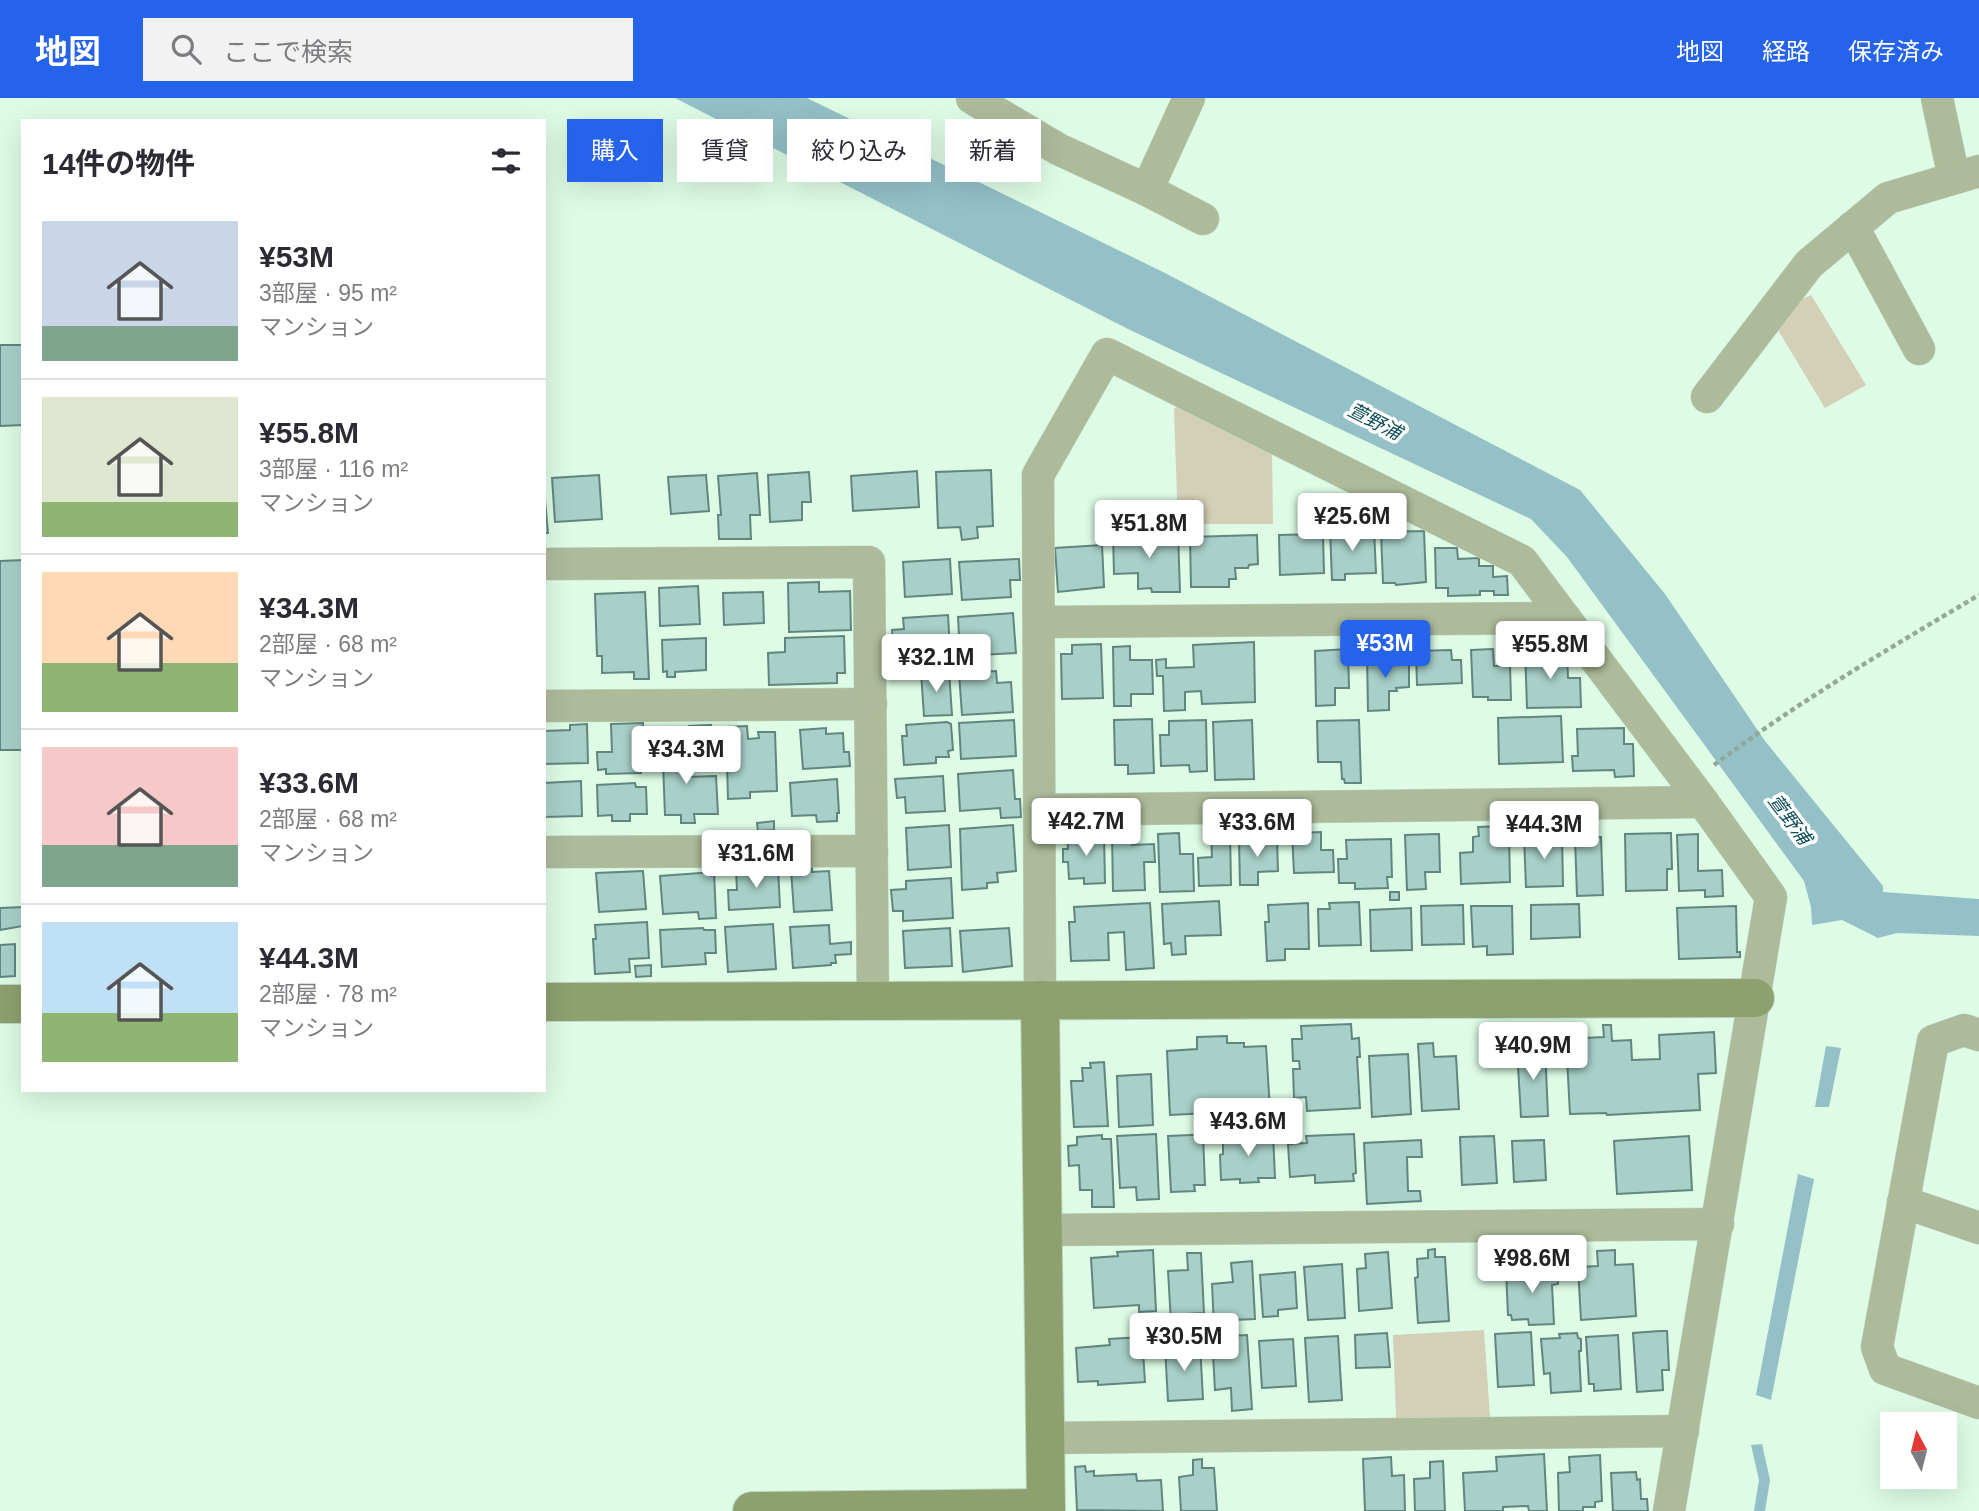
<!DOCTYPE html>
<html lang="ja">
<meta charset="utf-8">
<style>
:root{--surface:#fff;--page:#f2f2f3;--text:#2b2b33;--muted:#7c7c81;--line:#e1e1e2;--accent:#2563eb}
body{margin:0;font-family:Helvetica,"Noto Sans JP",sans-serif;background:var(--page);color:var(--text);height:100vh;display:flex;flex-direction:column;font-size:26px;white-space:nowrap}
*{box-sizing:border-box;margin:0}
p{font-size:23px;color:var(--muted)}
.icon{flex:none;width:38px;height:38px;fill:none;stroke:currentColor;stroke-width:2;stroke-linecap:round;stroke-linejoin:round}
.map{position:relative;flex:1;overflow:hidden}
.panel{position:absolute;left:21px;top:21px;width:525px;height:973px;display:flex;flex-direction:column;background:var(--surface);border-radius:0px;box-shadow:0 7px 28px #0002}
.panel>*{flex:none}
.guide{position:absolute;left:567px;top:21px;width:665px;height:63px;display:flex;gap:14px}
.needle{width:46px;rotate:353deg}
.buttons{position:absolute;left:1880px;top:1314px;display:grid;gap:14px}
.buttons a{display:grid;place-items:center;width:77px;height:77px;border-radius:0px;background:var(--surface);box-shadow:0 7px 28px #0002;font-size:35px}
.price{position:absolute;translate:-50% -60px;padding:0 16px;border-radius:7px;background:#fff;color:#222;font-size:23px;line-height:46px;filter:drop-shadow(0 2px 4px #0008)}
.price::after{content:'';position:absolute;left:50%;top:42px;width:21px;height:16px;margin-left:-10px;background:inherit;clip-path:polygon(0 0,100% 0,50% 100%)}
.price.current{background:var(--accent);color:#fff}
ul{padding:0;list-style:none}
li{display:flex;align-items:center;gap:21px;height:175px;padding:0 21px}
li+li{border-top:2px solid var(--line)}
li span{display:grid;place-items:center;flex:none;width:196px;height:140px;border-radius:0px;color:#555}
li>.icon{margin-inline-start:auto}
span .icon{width:84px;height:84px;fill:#fffc;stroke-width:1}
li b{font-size:30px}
h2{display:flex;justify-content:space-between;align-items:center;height:84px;padding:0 21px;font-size:30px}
.tag{padding:0 24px;border-radius:0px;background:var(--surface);box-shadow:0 7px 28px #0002;font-size:24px;line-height:63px}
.tag.current{background:var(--accent);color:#fff}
header{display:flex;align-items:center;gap:42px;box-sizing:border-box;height:98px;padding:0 35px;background:var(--accent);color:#fff}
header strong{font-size:33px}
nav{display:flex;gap:38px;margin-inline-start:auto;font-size:24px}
.search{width:490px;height:63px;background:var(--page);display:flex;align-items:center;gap:18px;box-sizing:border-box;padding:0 24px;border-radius:0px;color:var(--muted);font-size:26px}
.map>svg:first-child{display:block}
.green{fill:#d4cfb7}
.water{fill:#94c0c8}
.building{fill:#a8d0c8;stroke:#61867f;stroke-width:2}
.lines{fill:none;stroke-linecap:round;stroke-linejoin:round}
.street-casing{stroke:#bcd7c3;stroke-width:33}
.secondary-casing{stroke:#bcd7c3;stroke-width:40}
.path{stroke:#92a999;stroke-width:4.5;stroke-dasharray:5 3.5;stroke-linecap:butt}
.street{stroke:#aebb9a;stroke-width:32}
.secondary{stroke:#8da06e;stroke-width:38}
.labels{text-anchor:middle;stroke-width:7;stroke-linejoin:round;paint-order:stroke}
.water-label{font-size:19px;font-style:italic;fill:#0e4e58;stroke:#fff}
</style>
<header>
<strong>地図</strong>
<div class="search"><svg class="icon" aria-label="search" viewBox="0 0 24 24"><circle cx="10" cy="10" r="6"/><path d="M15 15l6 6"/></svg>ここで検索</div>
<nav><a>地図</a><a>経路</a><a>保存済み</a></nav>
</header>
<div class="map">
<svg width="1979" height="1413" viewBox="0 0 1979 1413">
<rect width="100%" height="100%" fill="#ddfbe5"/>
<!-- green -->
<g class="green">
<polygon points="1811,197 1866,287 1825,310 1775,227 1798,203"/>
<polygon points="1180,305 1272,353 1273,426 1178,426 1174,311"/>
<polygon points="1484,1232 1490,1319 1396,1320 1393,1237"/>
</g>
<!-- water -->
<g class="water">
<polygon points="675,0 807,0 1163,174 1580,392 1665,496 1765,643 1883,788 1883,794 1979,801 1979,838 1897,835 1878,840 1842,822 1812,827 1811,809 1804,783 1567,459 1531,421 1128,231"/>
<polygon points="1826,948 1841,950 1829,1009 1815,1009"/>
<polygon points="1798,1076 1814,1081 1771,1302 1756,1297"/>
<polygon points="1762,1346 1770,1382 1765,1413 1754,1413 1759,1382 1751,1347"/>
</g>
<!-- building -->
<g class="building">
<polygon points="0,247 23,247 23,327 0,328"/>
<polygon points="991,372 993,428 977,429 978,440 962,442 960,429 938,430 936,374"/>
<polygon points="917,373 919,409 853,413 851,378"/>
<polygon points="809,374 811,404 802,404 802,422 770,424 768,377"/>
<polygon points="757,375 760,417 750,417 751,441 719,441 718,417 721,417 718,378"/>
<polygon points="599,377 602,421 555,424 552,380"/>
<polygon points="706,377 709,413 671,416 668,379"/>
<polygon points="544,390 548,435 544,435"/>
<polygon points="1374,431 1376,475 1345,476 1345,482 1332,482 1330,432"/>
<polygon points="1424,433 1426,484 1396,487 1395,485 1383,485 1381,434"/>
<polygon points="1178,435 1180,494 1152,494 1151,490 1138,491 1138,475 1114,476 1113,437"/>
<polygon points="1323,436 1324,475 1280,477 1279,437"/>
<polygon points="1257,437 1258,466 1249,467 1248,470 1235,470 1236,481 1229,481 1229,489 1191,489 1190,439"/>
<polygon points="1102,447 1104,489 1058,494 1055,450"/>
<polygon points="1435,450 1457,450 1458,461 1479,460 1479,468 1493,468 1493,479 1507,478 1508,497 1494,497 1494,493 1480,493 1480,497 1448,498 1448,490 1436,490"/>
<polygon points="950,461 952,496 905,499 903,464"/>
<polygon points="1019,461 1020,482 1010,482 1011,499 962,502 959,464"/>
<polygon points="23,462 23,652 0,652 0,463"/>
<polygon points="819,484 819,494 850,493 851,532 789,534 788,485"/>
<polygon points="698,488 700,526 660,528 659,490"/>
<polygon points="645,494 649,581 634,581 634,574 602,575 602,558 597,558 595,496"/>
<polygon points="763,494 764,525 724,527 723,495"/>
<polygon points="1013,515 1016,555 960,558 958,519"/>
<polygon points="948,517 950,553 894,557 892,532 904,531 903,520"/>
<polygon points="844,538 845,575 837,575 837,585 769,587 768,555 785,554 785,540"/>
<polygon points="706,540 706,572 675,574 675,579 667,579 667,573 663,574 662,542"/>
<polygon points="1254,544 1255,604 1202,606 1201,593 1185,594 1185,612 1164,613 1163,578 1157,578 1156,562 1166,561 1166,570 1194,569 1193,547"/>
<polygon points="1101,546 1103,600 1062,601 1061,556 1072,556 1072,547"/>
<polygon points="1130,548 1130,562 1152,562 1153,596 1131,596 1131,608 1114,608 1113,549"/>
<polygon points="1547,550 1548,557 1567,556 1568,580 1580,580 1581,609 1527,610 1525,551"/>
<polygon points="1348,551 1349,590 1335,590 1335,607 1316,608 1315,553"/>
<polygon points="1493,551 1494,568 1510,568 1511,602 1488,602 1488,599 1473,599 1471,552"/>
<polygon points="1451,552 1452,562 1461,562 1462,585 1417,587 1416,553"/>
<polygon points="1398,556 1399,567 1409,567 1409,589 1396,590 1397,593 1389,593 1389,612 1368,613 1367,557"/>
<polygon points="949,573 952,617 924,618 921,574"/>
<polygon points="996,573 997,585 1011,584 1013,614 962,617 959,575"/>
<polygon points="1561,618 1563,664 1499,666 1498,620"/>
<polygon points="1152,621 1154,675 1128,676 1128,667 1115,667 1114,622"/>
<polygon points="1014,622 1016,658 961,661 959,625"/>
<polygon points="1206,622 1207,673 1190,674 1189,667 1161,668 1160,637 1169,637 1169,623"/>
<polygon points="1252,622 1254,681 1215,682 1213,624"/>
<polygon points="1359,622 1361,685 1345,685 1344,681 1342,681 1341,664 1318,664 1317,623"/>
<polygon points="947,624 951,626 953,652 948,653 949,659 936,659 936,665 904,667 902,638 907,638 906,627"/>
<polygon points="643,625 644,670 641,670 641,675 606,676 606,671 598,672 597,654 612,654 611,626"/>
<polygon points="587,626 588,665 544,666 544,633 570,632 570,627"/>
<polygon points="711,627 713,673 691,673 689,628"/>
<polygon points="747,628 748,641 759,640 758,634 775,634 777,693 750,694 750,700 728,701 726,629"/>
<polygon points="826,630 826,636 843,635 844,654 849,654 850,668 803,671 800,632"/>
<polygon points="1624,630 1624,646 1633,646 1634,678 1615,679 1614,672 1573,673 1572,658 1578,658 1577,631"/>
<polygon points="679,639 679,652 684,652 685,679 716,678 718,716 694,716 695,725 681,725 681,717 665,717 662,640"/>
<polygon points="1013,672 1015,701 1020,701 1021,719 1001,720 1000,710 960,713 958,676"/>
<polygon points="943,678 945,713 906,715 905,699 897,700 895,681"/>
<polygon points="837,681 839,715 837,715 837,723 817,724 816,717 792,718 790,685"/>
<polygon points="581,683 582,718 544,719 544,685"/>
<polygon points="635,685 636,689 646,689 647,716 630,716 630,723 612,723 612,717 598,718 597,687"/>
<polygon points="774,723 774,732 758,733 757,725"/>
<polygon points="949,727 951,769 908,772 906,730"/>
<polygon points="1013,727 1016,773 997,775 998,784 987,785 987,790 962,792 960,731"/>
<polygon points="1506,728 1506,737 1509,738 1510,784 1461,786 1460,755 1473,754 1473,739 1479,738 1478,729"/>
<polygon points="1211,734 1230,734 1231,787 1199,788 1198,760 1212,759"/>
<polygon points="1321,734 1321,752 1333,752 1334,774 1294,775 1292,735"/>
<polygon points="1179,735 1180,756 1193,756 1194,793 1160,794 1158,736"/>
<polygon points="1671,735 1672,771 1667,771 1667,792 1626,793 1625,736"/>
<polygon points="1112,736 1131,736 1132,747 1154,746 1155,764 1144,764 1145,792 1113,793"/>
<polygon points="1439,736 1440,774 1425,774 1426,791 1407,792 1405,737"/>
<polygon points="1698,736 1698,773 1722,772 1723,798 1705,799 1705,792 1679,793 1677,737"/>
<polygon points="1104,737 1105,785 1084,786 1084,780 1069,781 1068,764 1063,764 1063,751 1068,751 1067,738"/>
<polygon points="1562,738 1563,788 1526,789 1524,739"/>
<polygon points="1601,739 1603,797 1577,798 1575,740"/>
<polygon points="1277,741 1278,773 1258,774 1258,787 1240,787 1239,742"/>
<polygon points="1391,741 1392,779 1387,779 1388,790 1355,791 1355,785 1339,785 1338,761 1347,761 1346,742"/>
<polygon points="778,770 780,809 729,812 728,792 737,792 736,773"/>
<polygon points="812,770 812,774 829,773 832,812 794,814 791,772"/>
<polygon points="643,773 646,811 599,814 596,775"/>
<polygon points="714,774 716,820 699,821 698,814 663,816 660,778"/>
<polygon points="951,780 953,820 903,823 903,813 893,813 891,792 906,791 906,783"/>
<rect x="1390" y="794" width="9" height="8"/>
<polygon points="1219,803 1221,837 1185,838 1186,856 1172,857 1171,845 1164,846 1162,806"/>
<polygon points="1359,804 1361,847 1319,848 1318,811 1330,811 1329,805"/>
<polygon points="1150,805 1154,870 1126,872 1124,834 1108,835 1109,862 1071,863 1069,824 1075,824 1074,809"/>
<polygon points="1308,805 1309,851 1285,851 1285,862 1267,863 1265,824 1269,824 1268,807"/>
<polygon points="1579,806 1580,839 1531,841 1531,807"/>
<polygon points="1463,807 1464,846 1422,847 1421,808"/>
<polygon points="1471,808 1512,808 1513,856 1487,857 1487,848 1473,849"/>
<polygon points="1736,808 1737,854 1740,854 1740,859 1679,861 1677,810"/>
<polygon points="23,809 23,828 0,832 0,810"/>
<polygon points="1411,810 1412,852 1371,853 1370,812"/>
<polygon points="647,824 649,860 629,861 630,874 595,876 593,841 596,841 595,827"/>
<polygon points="773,826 776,871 728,874 725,829"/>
<polygon points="829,827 830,846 851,844 851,856 835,857 836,865 831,865 831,867 793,870 790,829"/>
<polygon points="703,830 704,832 715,832 716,855 705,855 706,866 662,869 660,832"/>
<polygon points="950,830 952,868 905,870 903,833"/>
<polygon points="1009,830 1012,868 963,874 960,833"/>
<polygon points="15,846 15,878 0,879 0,847"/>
<polygon points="651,867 651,878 636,879 635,868"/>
<polygon points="1351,926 1352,941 1359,940 1360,959 1357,959 1360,1010 1307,1013 1306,999 1294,1000 1293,971 1300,971 1299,963 1293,963 1292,941 1302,941 1301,928"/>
<polygon points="1603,927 1611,927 1612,943 1631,942 1632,962 1660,961 1659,937 1714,934 1716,975 1698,976 1700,1012 1607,1017 1606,1015 1570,1016 1566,941 1604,939"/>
<polygon points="1227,938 1227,945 1244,945 1244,949 1266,948 1270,1012 1170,1017 1167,953 1197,951 1197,939"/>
<polygon points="1433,945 1434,959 1456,958 1459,1011 1422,1013 1418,946"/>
<polygon points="1545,949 1548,1018 1521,1019 1517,951"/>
<polygon points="1408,956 1411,1016 1372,1019 1369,958"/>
<polygon points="1104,964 1108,1028 1074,1029 1071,983 1083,983 1082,970 1091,970 1090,965"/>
<polygon points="1151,976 1153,1027 1119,1029 1117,978"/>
<polygon points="1156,1036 1159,1101 1137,1102 1136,1089 1120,1090 1117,1038"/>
<polygon points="1273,1036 1275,1080 1258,1080 1259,1084 1240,1085 1240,1081 1221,1082 1220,1057 1223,1056 1223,1039"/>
<polygon points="1354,1036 1356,1075 1353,1076 1354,1083 1315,1085 1315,1077 1290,1079 1288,1046 1307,1045 1306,1038"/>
<polygon points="1102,1037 1102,1041 1111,1041 1114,1109 1092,1109 1092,1092 1080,1092 1079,1067 1069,1068 1068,1048 1077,1047 1077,1039"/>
<polygon points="1192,1037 1203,1037 1205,1087 1194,1087 1195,1093 1171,1094 1168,1038"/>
<polygon points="1494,1038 1497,1085 1462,1087 1460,1039"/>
<polygon points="1689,1038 1692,1092 1617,1096 1614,1043"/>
<polygon points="1421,1042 1422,1059 1407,1059 1408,1093 1420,1093 1421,1103 1367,1106 1364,1045"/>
<polygon points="1544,1042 1546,1082 1514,1084 1512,1043"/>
<polygon points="1435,1151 1435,1159 1445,1159 1449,1223 1418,1225 1415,1180 1418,1179 1417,1161 1428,1160 1428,1152"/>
<polygon points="1153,1152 1156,1213 1139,1214 1139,1207 1094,1210 1091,1160 1118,1158 1117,1154"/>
<polygon points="1615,1152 1615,1167 1633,1166 1636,1218 1581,1222 1578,1169 1598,1168 1597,1153"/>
<polygon points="1388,1154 1392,1210 1359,1213 1357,1171 1366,1170 1365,1156"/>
<polygon points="1187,1155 1201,1155 1204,1215 1187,1216 1187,1223 1171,1224 1168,1173 1188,1172"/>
<polygon points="1252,1163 1255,1221 1234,1222 1235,1228 1214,1229 1212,1186 1233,1184 1231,1165"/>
<polygon points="1342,1166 1345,1220 1308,1222 1304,1169"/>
<polygon points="1557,1170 1558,1186 1552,1187 1554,1226 1529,1227 1528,1221 1512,1222 1511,1217 1508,1217 1506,1173"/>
<polygon points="1295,1174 1297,1210 1278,1212 1278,1218 1263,1219 1260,1177"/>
<polygon points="1660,1233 1667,1233 1669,1272 1662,1272 1663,1292 1637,1294 1633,1235"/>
<polygon points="1531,1234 1534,1287 1498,1289 1495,1236"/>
<polygon points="1387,1235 1390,1269 1356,1270 1355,1237"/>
<polygon points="1577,1235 1578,1240 1581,1241 1581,1253 1579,1253 1581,1293 1551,1295 1550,1275 1544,1276 1541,1241 1560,1240 1559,1236"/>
<polygon points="1247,1237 1252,1311 1232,1313 1231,1290 1215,1292 1212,1239"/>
<polygon points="1618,1237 1621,1291 1594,1293 1594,1286 1589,1286 1586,1239"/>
<polygon points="1338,1238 1342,1302 1309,1304 1305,1240"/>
<polygon points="1142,1239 1145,1284 1098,1287 1098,1283 1078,1284 1076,1250 1110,1247 1109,1241"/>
<polygon points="1293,1241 1296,1288 1262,1290 1259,1243"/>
<polygon points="1200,1246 1203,1301 1168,1303 1165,1249"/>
<polygon points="1544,1356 1547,1413 1529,1413 1528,1408 1503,1409 1503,1413 1465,1413 1463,1375 1497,1373 1496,1359"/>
<polygon points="1600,1357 1602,1403 1595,1404 1595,1409 1583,1409 1583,1413 1559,1413 1558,1375 1570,1374 1569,1359"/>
<polygon points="1391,1359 1392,1378 1404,1377 1405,1413 1365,1413 1363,1361"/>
<polygon points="1202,1361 1202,1370 1214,1370 1217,1413 1181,1413 1179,1379 1193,1377 1193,1362"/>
<polygon points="1443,1363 1445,1413 1415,1413 1414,1381 1430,1380 1430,1364"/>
<polygon points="1085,1368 1086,1374 1094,1373 1094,1378 1136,1376 1137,1383 1161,1382 1163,1413 1077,1412 1075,1369"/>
<polygon points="1636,1374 1637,1382 1640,1381 1641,1401 1647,1401 1648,1413 1613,1413 1611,1375"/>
</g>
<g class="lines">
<defs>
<g id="street">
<polyline points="972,0 1058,51 1147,92 1203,121"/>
<polyline points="1937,0 1954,80"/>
<polyline points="1147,92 1189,0"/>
<polyline points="1853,129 1919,251"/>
<polyline points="1707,299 1809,166 1888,100 1979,73"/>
<polyline points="544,466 869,464 873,903"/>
<polyline points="1039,524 1565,520"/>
<polyline points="544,608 871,606"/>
<polyline points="1039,712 1703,704"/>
<polyline points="544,754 872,753"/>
<polyline points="1040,902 1038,377 1107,256 1522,463 1703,704 1771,799 1669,1413"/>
<polyline points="1979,937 1964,932 1933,943 1877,1249 1885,1271 1979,1305"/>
<polyline points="1903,1104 1979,1130"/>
<polyline points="1043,1132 1718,1126"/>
<polyline points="1045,1340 1683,1333"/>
</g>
<g id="secondary">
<polyline points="1040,902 1046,1413"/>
<polyline points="544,904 1755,900"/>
<polyline points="0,906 23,906"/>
<polyline points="752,1413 1046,1410"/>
</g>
</defs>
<!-- street casing -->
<use href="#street" class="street-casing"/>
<!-- secondary casing -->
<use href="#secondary" class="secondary-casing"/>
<!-- path -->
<path class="path" d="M1714 667C1798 604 1888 551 1979 497"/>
<!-- street -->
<use href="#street" class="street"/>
<!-- secondary -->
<use href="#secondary" class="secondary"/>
</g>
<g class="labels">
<!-- water labels -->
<g class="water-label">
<text transform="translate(1375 323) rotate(27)" y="7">萱野浦</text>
<text transform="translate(1790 721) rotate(53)" y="7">萱野浦</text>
</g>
</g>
</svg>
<div class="buttons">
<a><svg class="needle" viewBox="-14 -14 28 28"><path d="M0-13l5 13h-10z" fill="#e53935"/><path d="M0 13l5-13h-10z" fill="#7c7c81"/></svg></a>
</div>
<b class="price" style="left:1352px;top:455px">¥25.6M</b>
<b class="price" style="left:1149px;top:462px">¥51.8M</b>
<b class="price current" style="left:1385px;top:582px">¥53M</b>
<b class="price" style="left:1550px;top:583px">¥55.8M</b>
<b class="price" style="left:936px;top:596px">¥32.1M</b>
<b class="price" style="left:686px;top:688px">¥34.3M</b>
<b class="price" style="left:1086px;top:760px">¥42.7M</b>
<b class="price" style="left:1257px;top:761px">¥33.6M</b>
<b class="price" style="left:1544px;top:763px">¥44.3M</b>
<b class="price" style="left:756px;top:792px">¥31.6M</b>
<b class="price" style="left:1533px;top:984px">¥40.9M</b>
<b class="price" style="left:1248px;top:1060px">¥43.6M</b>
<b class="price" style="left:1532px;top:1197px">¥98.6M</b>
<b class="price" style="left:1184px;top:1275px">¥30.5M</b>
<div class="guide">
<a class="tag current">購入</a>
<a class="tag">賃貸</a>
<a class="tag">絞り込み</a>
<a class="tag">新着</a>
</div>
<section class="panel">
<h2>14件の物件<svg class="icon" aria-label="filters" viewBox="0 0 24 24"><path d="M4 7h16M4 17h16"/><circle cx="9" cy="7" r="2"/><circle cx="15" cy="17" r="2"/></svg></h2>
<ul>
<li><span style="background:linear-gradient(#c9d6e8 75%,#7fa58c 0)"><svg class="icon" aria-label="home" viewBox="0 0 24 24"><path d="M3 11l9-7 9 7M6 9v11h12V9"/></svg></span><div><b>¥53M</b><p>3部屋 · 95 m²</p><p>マンション</p></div></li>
<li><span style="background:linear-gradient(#dfe7d0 75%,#8fb573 0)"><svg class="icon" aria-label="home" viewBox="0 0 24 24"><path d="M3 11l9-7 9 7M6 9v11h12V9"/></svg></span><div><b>¥55.8M</b><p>3部屋 · 116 m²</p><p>マンション</p></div></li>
<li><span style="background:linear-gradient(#ffd9b3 65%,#8fb573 0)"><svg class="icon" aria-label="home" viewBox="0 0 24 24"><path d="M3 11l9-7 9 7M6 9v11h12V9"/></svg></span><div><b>¥34.3M</b><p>2部屋 · 68 m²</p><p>マンション</p></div></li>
<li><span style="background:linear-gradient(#f6c9c9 70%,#7fa58c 0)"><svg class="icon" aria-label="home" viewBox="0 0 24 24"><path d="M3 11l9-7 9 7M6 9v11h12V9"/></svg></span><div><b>¥33.6M</b><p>2部屋 · 68 m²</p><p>マンション</p></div></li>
<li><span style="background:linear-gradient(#bfe0f5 65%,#8fb573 0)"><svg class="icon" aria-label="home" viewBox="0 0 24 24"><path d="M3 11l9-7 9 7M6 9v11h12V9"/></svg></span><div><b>¥44.3M</b><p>2部屋 · 78 m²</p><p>マンション</p></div></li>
</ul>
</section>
</div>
